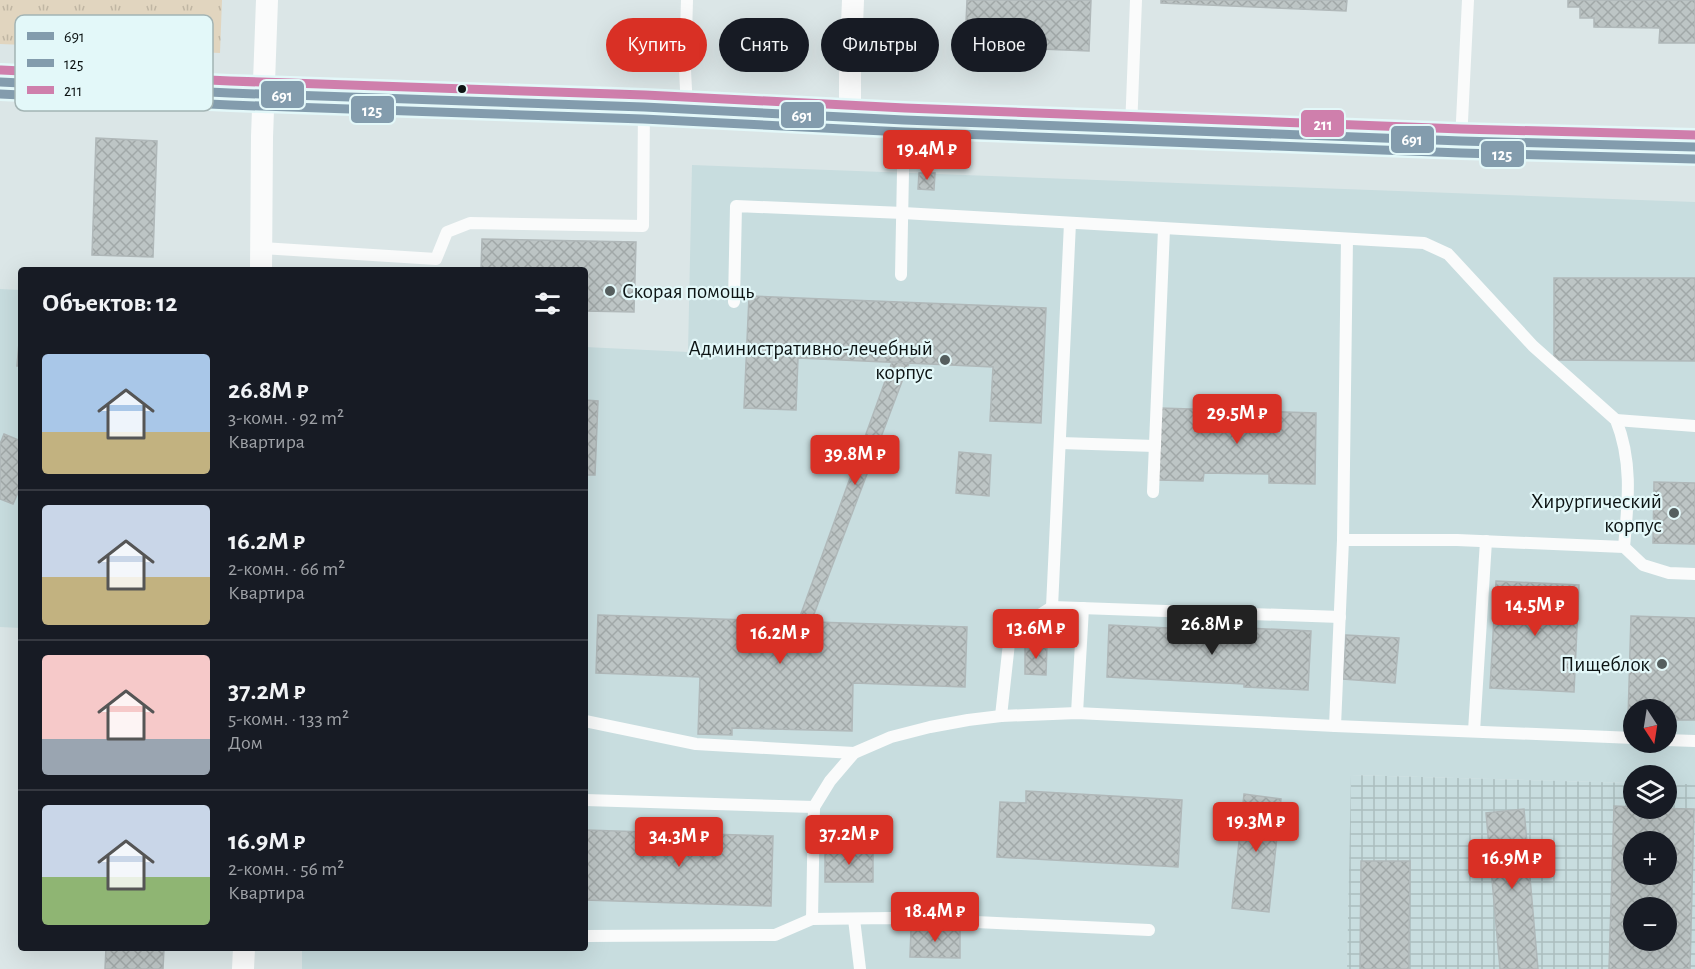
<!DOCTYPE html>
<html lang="ru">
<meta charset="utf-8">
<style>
:root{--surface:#171b24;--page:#20242c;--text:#f1f3f6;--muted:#9ea1a6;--line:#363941;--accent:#d93025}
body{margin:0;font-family:"Alegreya Sans",sans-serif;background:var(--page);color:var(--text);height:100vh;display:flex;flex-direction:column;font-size:22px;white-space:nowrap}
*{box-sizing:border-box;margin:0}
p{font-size:20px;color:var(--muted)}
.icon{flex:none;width:33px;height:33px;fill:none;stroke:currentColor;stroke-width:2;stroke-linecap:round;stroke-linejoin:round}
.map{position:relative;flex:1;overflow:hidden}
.sheet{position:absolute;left:18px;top:267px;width:570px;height:684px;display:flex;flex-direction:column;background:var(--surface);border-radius:6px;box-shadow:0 6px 24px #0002}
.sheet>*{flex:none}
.hud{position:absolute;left:606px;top:18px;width:570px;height:54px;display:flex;gap:12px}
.needle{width:39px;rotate:168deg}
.tools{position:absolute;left:1623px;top:699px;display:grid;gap:12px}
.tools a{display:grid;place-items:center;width:54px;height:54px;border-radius:50%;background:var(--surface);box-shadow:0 6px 24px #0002;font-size:30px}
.price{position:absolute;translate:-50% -51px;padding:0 14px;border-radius:6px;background:var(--accent);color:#fff;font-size:20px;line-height:39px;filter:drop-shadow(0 2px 3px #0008)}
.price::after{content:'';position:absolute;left:50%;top:36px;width:18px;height:14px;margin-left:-9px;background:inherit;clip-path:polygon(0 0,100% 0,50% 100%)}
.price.on{background:#222;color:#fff}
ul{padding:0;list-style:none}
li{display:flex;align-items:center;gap:18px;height:150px;padding:0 24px}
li+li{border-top:2px solid var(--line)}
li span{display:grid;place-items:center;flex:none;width:168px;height:120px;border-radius:6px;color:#555}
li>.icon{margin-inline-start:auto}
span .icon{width:72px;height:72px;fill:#fffc;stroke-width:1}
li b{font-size:26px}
h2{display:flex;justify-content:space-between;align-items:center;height:72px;padding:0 24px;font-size:26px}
.tag{padding:0 21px;border-radius:27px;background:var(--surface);box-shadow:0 6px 24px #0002;font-size:21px;line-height:54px}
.tag.on{background:var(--accent);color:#fff}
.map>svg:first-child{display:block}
.built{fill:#c8dddf;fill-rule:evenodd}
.industrial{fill:url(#industrial-grid);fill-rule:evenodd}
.park{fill:url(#park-tufts)}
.building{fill:url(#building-cross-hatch);stroke:#b0b8b9;stroke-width:1.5;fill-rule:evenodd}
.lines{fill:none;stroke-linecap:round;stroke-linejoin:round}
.service{stroke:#fafbfb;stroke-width:12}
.minor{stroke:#fafbfb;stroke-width:22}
.bus-1-casing{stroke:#e3f8f9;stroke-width:14}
.bus-2-casing{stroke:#e3f8f9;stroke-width:14}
.bus-3-casing{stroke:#e3f8f9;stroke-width:14}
.bus-1{stroke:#839cad;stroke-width:9}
.bus-2{stroke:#839cad;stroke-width:9}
.bus-3{stroke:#cf7fac;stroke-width:9}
.bus-dot{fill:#0d1414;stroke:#e3f8f9;stroke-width:2}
.poi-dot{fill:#555e5e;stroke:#e3f8f9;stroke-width:2}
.labels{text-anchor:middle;stroke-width:4.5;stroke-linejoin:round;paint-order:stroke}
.poi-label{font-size:21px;fill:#0d1414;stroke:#e3f8f9;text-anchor:end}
.key{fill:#e3f8f9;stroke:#a3b4b4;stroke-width:1.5}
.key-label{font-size:16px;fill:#0d1414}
.line-badge{stroke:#e3f8f9;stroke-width:2}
.badge-label{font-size:16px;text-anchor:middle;font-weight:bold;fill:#fff}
</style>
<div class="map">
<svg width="1695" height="969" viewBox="0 0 1695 969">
<defs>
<pattern id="industrial-grid" width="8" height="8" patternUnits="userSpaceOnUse" patternTransform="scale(1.5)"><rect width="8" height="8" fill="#c8dddf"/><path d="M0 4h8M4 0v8" fill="none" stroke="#abbdbe"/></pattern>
<pattern id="park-tufts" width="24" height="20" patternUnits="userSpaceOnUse" patternTransform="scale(1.5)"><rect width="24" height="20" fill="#e1d5bf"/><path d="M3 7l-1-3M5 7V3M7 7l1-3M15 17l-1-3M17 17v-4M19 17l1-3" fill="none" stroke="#c0b6a3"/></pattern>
<pattern id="building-cross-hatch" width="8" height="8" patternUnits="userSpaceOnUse" patternTransform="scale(1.5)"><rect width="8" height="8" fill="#bdc5c5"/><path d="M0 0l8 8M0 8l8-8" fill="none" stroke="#a1a8a8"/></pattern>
</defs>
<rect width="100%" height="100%" fill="#dbe6e7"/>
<!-- built -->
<g class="built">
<path d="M692 165 1695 202V784H1667L1666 776H1634L1633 783 1352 775 1347 969H302V948H585V347L688 352ZM1634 710H1666V742H1634Z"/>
<polygon points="0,289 21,290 21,628 0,627"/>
</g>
<!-- industrial -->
<path class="industrial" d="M1351 775 1633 783 1634 808H1666L1667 784H1695V969H1347ZM1634 842H1666V874H1634ZM1634 908H1666V940H1634Z"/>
<!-- park -->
<polygon class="park" points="0,0 222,0 220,53 0,44"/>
<!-- building -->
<g class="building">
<polygon points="967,0 1091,0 1089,51 965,46"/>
<polygon points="1161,0 1347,0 1346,11 1161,3"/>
<polygon points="1568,0 1695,0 1695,43 1659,43 1660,28 1594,27 1594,18 1580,18 1580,7 1568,7"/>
<polygon points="96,138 157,141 153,257 92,255"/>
<polygon points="919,173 935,173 934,190 918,189"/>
<polygon points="482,239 636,242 634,312 585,311 585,270 481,270"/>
<polygon points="1554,278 1695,278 1695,361 1554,360"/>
<polygon points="749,296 1046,308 1041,423 990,421 993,367 798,358 796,410 744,408"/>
<polygon points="20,331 21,331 21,366 17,366"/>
<polygon points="892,362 909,363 811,622 798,622"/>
<polygon points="585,400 598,401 595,475 585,475"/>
<polygon points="1159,408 1316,413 1315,484 1269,483 1269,474 1204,473 1203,481 1157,480"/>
<polygon points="4,434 21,441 21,487 20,488 13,504 0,499 0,444"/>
<polygon points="959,452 991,455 989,496 956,493"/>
<polygon points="1654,482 1695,483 1695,544 1653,543"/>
<polygon points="1496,581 1579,585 1574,692 1490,688"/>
<polygon points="598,615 967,627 965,687 853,683 852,731 732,728 732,735 698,734 700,677 596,673"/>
<polygon points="1631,616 1695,618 1695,720 1666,720 1666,710 1634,710 1634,719 1628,719"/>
<polygon points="1109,625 1247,632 1247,628 1311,631 1308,690 1244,687 1244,684 1107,677"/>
<polygon points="1346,635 1399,638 1395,683 1343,679"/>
<polygon points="1025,645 1047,645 1046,675 1025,674"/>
<polygon points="1026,791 1182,800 1178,867 997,857 1000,802 1026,803"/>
<polygon points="1244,794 1281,799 1269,912 1232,908"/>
<path d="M1614 806 1634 807V808L1694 809 1690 969H1609ZM1634 842H1666V874H1634ZM1634 908H1666V940H1634Z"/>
<polygon points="1524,809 1538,969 1500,969 1486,813"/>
<polygon points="585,830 773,836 771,906 585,900"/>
<polygon points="825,849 873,850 873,882 825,882"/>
<polygon points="1361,861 1410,861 1409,969 1360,969"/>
<polygon points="911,929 960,929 960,958 910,957"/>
<polygon points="106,948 164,948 163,969 105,969"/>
</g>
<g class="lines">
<!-- service -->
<g class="service">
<polyline points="687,0 685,70 687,109"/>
<polyline points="1131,129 1136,0"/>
<polyline points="1461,141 1468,0"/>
<polyline points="262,248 436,259 447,232 470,223 643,226 644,107"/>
<polyline points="901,275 904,120"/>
<path d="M734 302 736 206 903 213 1424 243 1448 254 1533 346 1616 420C1633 462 1628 503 1624 547"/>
<polyline points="1616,420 1695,426"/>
<polyline points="1060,443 1155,446"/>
<polyline points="1153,492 1164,229"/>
<polyline points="1343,540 1457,540 1624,547 1643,565 1669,573 1695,574"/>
<polyline points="1052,607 1070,223"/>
<polyline points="1077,713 1083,608"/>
<polyline points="1001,716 1010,634 1052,607 1340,617"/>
<polyline points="585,721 696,744 854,753"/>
<polyline points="1335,726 1343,540 1347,239"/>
<polyline points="1474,731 1486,541"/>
<polyline points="1666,740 1695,741"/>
<polyline points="585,800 814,807"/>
<polyline points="812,919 814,807 830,781 854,753 891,737 930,727 968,720 1001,716 1077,713 1335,726 1634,738"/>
<polyline points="854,919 860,969"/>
<polyline points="585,936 775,935 812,919 891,918 1149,930"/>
</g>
<!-- minor -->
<g class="minor">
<polyline points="0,82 230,93 644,107 904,120 1461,141 1695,147"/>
<polyline points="850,117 850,75 853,0"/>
<polyline points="261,270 262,137 267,0"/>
<polyline points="243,969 244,948"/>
</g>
<defs>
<polyline id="bus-1" points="0,82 230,93 644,107 904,120 1461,141 1695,147"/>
<polyline id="bus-2" points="0,94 230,105 643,119 904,132 1461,153 1695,159"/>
<polyline id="bus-3" points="1,70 230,81 645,95 905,108 1461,129 1695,135"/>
</defs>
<!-- bus-1 casing -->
<use href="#bus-1" class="bus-1-casing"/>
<!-- bus-2 casing -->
<use href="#bus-2" class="bus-2-casing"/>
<!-- bus-3 casing -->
<use href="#bus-3" class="bus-3-casing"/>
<!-- bus-1 -->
<use href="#bus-1" class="bus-1"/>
<!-- bus-2 -->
<use href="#bus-2" class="bus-2"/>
<!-- bus-3 -->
<use href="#bus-3" class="bus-3"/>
</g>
<!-- markers -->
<circle class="bus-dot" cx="462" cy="89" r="5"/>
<g class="poi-dot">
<circle cx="610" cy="291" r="6"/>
<circle cx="945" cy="360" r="6"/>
<circle cx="1674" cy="513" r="6"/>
<circle cx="1662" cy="664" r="6"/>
</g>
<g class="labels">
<!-- poi labels -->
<g class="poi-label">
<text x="622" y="298" text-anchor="start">Скорая помощь</text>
<text x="933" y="355">Административно-лечебный<tspan x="933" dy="24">корпус</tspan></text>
<text x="1662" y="508">Хирургический<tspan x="1662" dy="24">корпус</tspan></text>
<text x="1650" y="671">Пищеблок</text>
</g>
</g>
<!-- legend -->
<rect x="15" y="15" width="198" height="96" rx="9" class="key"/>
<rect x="27" y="32" width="27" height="8" fill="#839cad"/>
<rect x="27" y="59" width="27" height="8" fill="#839cad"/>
<rect x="27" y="86" width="27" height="8" fill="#cf7fac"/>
<g class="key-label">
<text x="64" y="42">691</text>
<text x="64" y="69">125</text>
<text x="64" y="96">211</text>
</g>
<g class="line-badge">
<rect x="260" y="80" width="45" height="29" rx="6" fill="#839cad"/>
<rect x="350" y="95" width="45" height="29" rx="6" fill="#839cad"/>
<rect x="780" y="101" width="45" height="28" rx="6" fill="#839cad"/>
<rect x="1300" y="109" width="45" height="29" rx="6" fill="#cf7fac"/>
<rect x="1390" y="125" width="45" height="29" rx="6" fill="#839cad"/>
<rect x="1480" y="140" width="45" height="28" rx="6" fill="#839cad"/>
</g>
<g class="badge-label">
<text x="282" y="101">691</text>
<text x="372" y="116">125</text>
<text x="802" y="121">691</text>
<text x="1323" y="130">211</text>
<text x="1412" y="145">691</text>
<text x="1502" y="160">125</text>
</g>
</svg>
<div class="tools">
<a><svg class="needle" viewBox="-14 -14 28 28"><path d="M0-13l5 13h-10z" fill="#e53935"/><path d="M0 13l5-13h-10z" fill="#9ea1a6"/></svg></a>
<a><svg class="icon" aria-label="layers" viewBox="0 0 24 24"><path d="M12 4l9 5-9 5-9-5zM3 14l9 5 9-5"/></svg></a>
<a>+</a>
<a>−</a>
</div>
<b class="price" style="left:927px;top:181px">19.4M ₽</b>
<b class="price" style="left:1237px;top:445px">29.5M ₽</b>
<b class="price" style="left:855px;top:486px">39.8M ₽</b>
<b class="price" style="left:1535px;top:637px">14.5M ₽</b>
<b class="price on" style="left:1212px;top:656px">26.8M ₽</b>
<b class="price" style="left:1036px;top:660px">13.6M ₽</b>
<b class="price" style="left:780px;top:665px">16.2M ₽</b>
<b class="price" style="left:1256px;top:853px">19.3M ₽</b>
<b class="price" style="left:849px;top:866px">37.2M ₽</b>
<b class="price" style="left:679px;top:868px">34.3M ₽</b>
<b class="price" style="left:1512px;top:890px">16.9M ₽</b>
<b class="price" style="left:935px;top:943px">18.4M ₽</b>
<div class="hud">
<a class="tag on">Купить</a>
<a class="tag">Снять</a>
<a class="tag">Фильтры</a>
<a class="tag">Новое</a>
</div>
<section class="sheet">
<h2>Объектов: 12<svg class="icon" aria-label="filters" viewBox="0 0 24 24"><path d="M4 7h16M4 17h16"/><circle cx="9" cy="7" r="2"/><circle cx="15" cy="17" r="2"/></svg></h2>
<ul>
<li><span style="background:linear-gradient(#a9c7e8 65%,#c2b280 0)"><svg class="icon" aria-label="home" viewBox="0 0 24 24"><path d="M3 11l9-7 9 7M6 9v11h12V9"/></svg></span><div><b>26.8M ₽</b><p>3-комн. · 92 m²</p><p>Квартира</p></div></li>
<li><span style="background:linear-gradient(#c9d6e8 60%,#c2b280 0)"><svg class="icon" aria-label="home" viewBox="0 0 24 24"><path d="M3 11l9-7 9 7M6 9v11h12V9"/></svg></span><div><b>16.2M ₽</b><p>2-комн. · 66 m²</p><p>Квартира</p></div></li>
<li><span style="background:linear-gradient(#f6c9c9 70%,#9aa5b1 0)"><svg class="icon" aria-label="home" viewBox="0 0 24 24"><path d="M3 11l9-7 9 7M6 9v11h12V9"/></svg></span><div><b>37.2M ₽</b><p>5-комн. · 133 m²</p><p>Дом</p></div></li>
<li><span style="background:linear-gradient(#c9d6e8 60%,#8fb573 0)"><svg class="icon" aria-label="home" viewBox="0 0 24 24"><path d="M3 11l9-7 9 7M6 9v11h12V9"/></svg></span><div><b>16.9M ₽</b><p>2-комн. · 56 m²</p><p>Квартира</p></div></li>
</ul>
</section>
</div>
